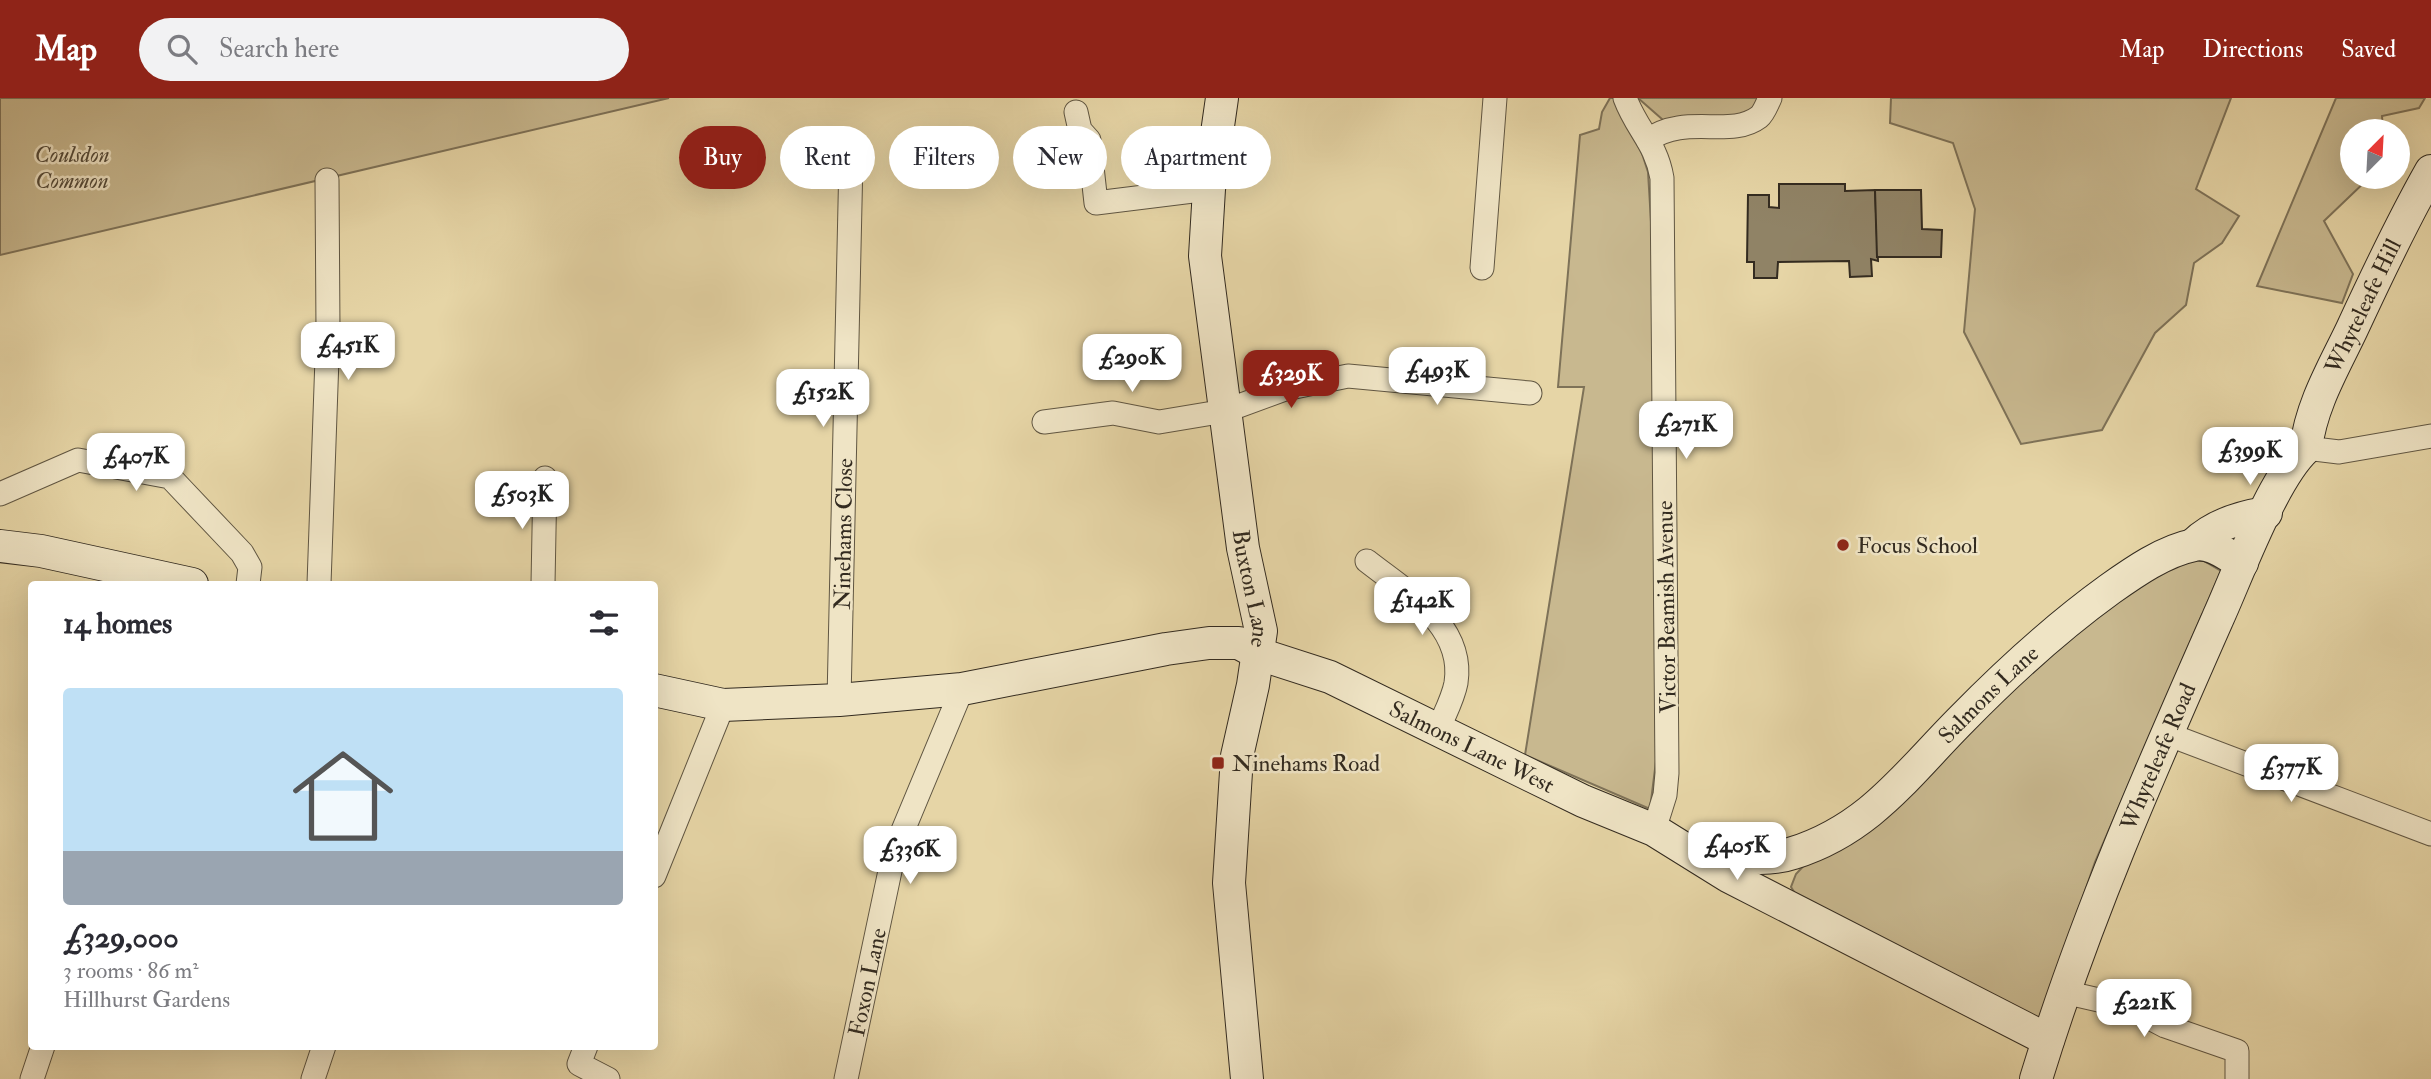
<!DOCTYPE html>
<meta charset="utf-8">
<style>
:root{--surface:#fff;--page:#f2f2f3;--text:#2b2b33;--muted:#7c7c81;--line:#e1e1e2;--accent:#8f2418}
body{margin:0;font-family:"IM FELL Double Pica",serif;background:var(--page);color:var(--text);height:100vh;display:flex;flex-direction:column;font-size:26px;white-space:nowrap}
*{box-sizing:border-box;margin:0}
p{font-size:23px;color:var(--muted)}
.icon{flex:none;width:38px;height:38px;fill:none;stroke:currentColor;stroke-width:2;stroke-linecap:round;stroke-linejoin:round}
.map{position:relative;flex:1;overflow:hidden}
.drawer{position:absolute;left:28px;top:483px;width:630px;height:469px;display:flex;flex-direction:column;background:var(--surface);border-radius:7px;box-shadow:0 7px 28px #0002}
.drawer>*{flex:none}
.top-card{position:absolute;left:679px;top:28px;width:665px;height:63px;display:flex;gap:14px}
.needle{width:46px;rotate:24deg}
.fabs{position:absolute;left:2340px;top:21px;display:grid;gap:14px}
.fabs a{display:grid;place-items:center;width:70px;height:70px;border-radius:50%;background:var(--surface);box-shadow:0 7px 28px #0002;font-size:35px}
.price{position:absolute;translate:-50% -60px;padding:0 16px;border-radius:14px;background:#fff;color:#222;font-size:23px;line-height:46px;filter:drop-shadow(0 2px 4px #0008)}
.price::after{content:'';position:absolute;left:50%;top:42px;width:21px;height:16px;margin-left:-10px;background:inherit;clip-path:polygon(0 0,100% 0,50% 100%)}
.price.active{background:var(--accent);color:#fff}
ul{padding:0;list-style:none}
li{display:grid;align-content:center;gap:14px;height:371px;padding:0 35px}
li+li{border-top:2px solid var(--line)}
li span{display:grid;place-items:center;height:217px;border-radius:7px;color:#555}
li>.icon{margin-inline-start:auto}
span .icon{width:126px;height:126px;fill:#fffc;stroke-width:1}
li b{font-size:30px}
h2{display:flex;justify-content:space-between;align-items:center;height:84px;padding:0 35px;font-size:30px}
.tag{padding:0 24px;border-radius:32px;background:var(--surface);box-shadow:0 7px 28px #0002;font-size:24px;line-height:63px}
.tag.active{background:var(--accent);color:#fff}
header{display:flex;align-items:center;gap:42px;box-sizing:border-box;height:98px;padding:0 35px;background:var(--accent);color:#fff}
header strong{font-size:33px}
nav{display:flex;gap:38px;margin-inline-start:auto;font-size:24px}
.search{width:490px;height:63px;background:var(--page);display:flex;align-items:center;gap:18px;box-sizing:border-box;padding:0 24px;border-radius:38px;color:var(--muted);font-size:26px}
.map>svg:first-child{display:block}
.green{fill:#c8b88f;stroke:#7e7258;stroke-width:2}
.building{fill:#908366;stroke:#332b20;stroke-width:2}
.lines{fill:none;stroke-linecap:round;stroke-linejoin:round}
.street-casing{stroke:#605642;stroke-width:25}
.secondary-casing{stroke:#332b20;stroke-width:34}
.street{stroke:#efe4c5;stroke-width:23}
.secondary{stroke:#efe4c5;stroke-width:32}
.poi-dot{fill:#8f2418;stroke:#efe4c5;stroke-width:2.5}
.labels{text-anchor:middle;stroke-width:5;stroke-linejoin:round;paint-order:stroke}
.park-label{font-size:23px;font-style:italic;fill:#514736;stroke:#efe4c5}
.street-label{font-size:23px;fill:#332b20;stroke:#efe4c5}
.poi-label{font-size:23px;fill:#332b20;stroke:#efe4c5;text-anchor:start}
</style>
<header>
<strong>Map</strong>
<div class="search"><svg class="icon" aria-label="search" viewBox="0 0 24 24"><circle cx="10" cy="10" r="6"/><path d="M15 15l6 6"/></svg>Search here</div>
<nav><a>Map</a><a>Directions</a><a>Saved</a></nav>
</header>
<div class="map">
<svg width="2431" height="981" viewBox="0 0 2431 981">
<rect width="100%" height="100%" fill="#e6d5a6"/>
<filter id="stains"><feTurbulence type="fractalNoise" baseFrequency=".00286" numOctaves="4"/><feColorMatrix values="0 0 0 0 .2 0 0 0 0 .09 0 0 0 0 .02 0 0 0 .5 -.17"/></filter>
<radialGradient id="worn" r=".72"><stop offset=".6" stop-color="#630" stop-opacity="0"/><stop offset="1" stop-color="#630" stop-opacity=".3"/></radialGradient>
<!-- green -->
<g class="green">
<polygon points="0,0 669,0 0,157"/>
<polygon points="1610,0 1624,0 1648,74 1654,173 1656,663 1650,711 1525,657 1584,289 1558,289 1580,37 1599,31 1602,14"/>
<polygon points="1638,0 1770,0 1761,18 1671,29"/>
<polygon points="1891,0 2231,0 2196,91 2239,118 2222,145 2194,165 2186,207 2155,235 2102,332 2021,346 1964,234 1975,111 1953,45 1890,25"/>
<polygon points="2336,0 2425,0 2419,10 2382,18 2383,33 2352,33 2352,79 2370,79 2324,123 2353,176 2342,205 2257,188"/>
<polygon points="2189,462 2204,463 2221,473 2095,764 2039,926 1798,800 1791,789 1796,776 1811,760 2085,526 2147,480"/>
</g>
<!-- building -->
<g class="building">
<polygon points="1779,86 1845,86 1845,93 1875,92 1878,163 1871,161 1872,178 1850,179 1849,163 1778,164 1777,180 1754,180 1754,164 1747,164 1748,97 1769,97 1769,109 1779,110"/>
<polygon points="1875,92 1921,92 1922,131 1942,132 1941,159 1877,159"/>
</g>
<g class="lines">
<defs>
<g id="street">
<path d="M1625 0C1637 32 1656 45 1662 80L1667 675 1665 697 1654 732"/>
<polyline points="1076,14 1080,32 1089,42 1096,105 1209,91"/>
<path d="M1648 42C1686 15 1730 41 1759 19 1764 15 1767 6 1770 0"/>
<polyline points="1482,170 1495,0"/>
<polyline points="1044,324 1113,315 1159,324 1225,313 1285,291 1348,278 1530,295"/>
<polyline points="2306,350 2339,354 2431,338"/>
<polyline points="0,396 78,362 170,379 242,455 250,469 248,486"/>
<path d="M1367 463C1405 493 1465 527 1456 585 1453 601 1444 617 1438 632"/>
<polyline points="319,486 328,232 327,82"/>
<polyline points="543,486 545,380"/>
<polyline points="839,602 851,61"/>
<polyline points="2167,636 2431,736"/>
<polyline points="654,778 723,607"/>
<polyline points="2064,894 2129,909 2165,928 2237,953 2237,981"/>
<polyline points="586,948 579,966 608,981"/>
<polyline points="32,981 43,948"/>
<polyline points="313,981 324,948"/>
<polyline points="846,981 894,754 962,591"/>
</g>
<g id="secondary">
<path id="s1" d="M1222 0 1209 91 1205 158 1243 450 1261 533 1253 587 1237 658 1229 785 1247 981"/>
<path d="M2194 446C2214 427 2239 419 2266 415"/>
<polyline points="0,448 41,453 192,486"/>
<path id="s2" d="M654 592 723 607 839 602 962 591 1166 551 1209 545H1239L1259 556 1330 579 1583 703 1654 732 1728 778 2048 942"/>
<path id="s3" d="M1694 750C1727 756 1760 766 1793 755 1870 731 1908 675 1962 621 2008 574 2056 530 2110 491 2134 474 2164 453 2194 447 2211 443 2228 458 2242 465"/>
<path id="s4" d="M2036 981C2085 820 2153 667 2221 513 2240 470 2274 379 2306 350 2311 307 2334 269 2352 231 2377 177 2402 124 2431 73"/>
</g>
</defs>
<!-- street casing -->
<use href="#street" class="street-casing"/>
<!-- secondary casing -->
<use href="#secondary" class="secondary-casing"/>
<!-- street -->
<use href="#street" class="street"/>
<!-- secondary -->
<use href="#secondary" class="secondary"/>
</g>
<!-- markers -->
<g class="poi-dot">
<circle cx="1843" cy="447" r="7"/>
<rect x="1211" y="658" width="14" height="14" rx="3.5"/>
</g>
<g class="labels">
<!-- park labels -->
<g class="park-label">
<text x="72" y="64">Coulsdon<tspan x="72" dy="26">Common</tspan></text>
</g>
<!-- street labels -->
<g class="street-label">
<text dy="8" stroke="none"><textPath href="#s4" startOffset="842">Whyteleafe Hill</textPath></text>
<text transform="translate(843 436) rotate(-89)" y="8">Ninehams Close</text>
<text dy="8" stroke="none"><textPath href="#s1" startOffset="495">Buxton Lane</textPath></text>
<text transform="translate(1666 509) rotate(-91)" y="8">Victor Beamish Avenue</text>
<text dy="8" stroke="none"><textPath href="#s3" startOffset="355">Salmons Lane</textPath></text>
<text dy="8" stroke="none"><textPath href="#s2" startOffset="847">Salmons Lane West</textPath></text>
<text dy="8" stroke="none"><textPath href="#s4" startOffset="345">Whyteleafe Road</textPath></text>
<text transform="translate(867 884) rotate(-78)" y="8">Foxon Lane</text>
</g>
<!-- poi labels -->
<g class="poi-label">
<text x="1857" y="455">Focus School</text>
<text x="1232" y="673">Ninehams Road</text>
</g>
</g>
<rect width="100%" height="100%" filter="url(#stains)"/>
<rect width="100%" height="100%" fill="url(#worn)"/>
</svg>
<div class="fabs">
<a><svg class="needle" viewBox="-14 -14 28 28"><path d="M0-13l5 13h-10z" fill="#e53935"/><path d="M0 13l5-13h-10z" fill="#7c7c81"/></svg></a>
</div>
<b class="price" style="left:348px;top:284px">£451K</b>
<b class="price" style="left:1132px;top:296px">£290K</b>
<b class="price" style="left:1437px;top:309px">£493K</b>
<b class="price active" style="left:1291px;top:312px">£329K</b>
<b class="price" style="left:823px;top:331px">£152K</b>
<b class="price" style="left:1686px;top:363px">£271K</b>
<b class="price" style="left:2250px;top:389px">£399K</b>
<b class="price" style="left:136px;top:395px">£407K</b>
<b class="price" style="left:522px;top:433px">£503K</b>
<b class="price" style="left:1422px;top:539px">£142K</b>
<b class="price" style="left:2291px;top:706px">£377K</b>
<b class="price" style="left:1737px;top:784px">£405K</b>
<b class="price" style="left:910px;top:788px">£336K</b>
<b class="price" style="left:2144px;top:941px">£221K</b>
<div class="top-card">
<a class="tag active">Buy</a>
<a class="tag">Rent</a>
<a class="tag">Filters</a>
<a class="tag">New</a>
<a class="tag">Apartment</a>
</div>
<section class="drawer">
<h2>14 homes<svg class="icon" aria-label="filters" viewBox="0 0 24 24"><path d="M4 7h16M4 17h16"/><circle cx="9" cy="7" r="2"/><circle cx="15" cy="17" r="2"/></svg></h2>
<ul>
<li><span style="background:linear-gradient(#bfe0f5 75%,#9aa5b1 0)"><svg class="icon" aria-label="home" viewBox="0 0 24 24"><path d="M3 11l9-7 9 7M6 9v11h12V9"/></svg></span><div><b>£329,000</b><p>3 rooms · 86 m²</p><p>Hillhurst Gardens</p></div></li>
</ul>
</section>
</div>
